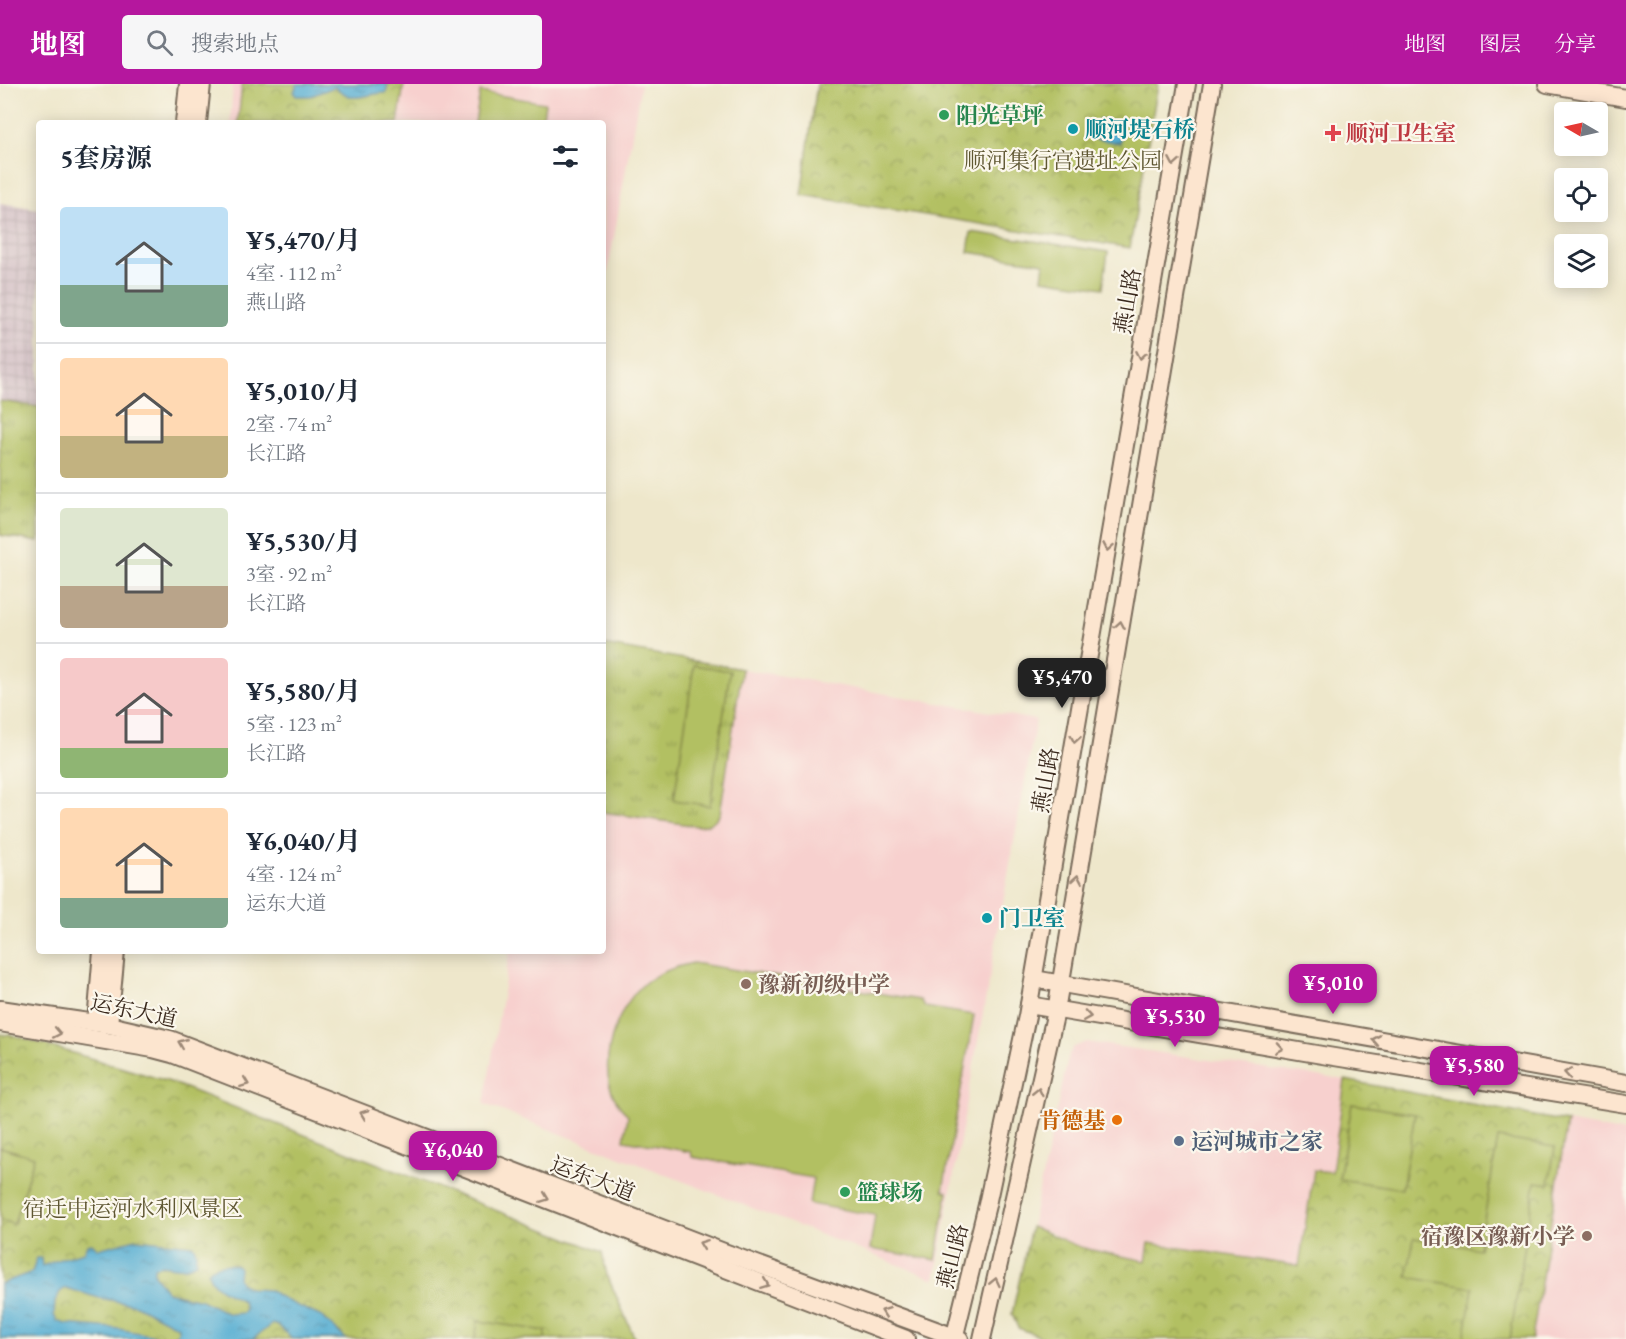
<!DOCTYPE html>
<html lang="zh">
<meta charset="utf-8">
<style>
:root{--surface:#fff;--page:#f6f6f7;--text:#1f2937;--muted:#747a83;--line:#e0e1e3;--accent:#b5179e}
body{margin:0;font-family:"EB Garamond","Noto Serif SC",serif;background:var(--page);color:var(--text);height:100vh;display:flex;flex-direction:column;font-size:22px;white-space:nowrap}
*{box-sizing:border-box;margin:0}
p{font-size:20px;color:var(--muted)}
.icon{flex:none;width:33px;height:33px;fill:none;stroke:currentColor;stroke-width:2;stroke-linecap:round;stroke-linejoin:round}
.map{position:relative;flex:1;overflow:hidden}
.side{position:absolute;left:36px;top:36px;width:570px;height:834px;display:flex;flex-direction:column;background:var(--surface);border-radius:6px;box-shadow:0 3px 15px #0003}
.side>*{flex:none}
.needle{width:39px;rotate:279deg}
.buttons{position:absolute;left:1554px;top:18px;display:grid;gap:12px}
.buttons a{display:grid;place-items:center;width:54px;height:54px;border-radius:6px;background:var(--surface);box-shadow:0 3px 15px #0003;font-size:30px}
.price{position:absolute;translate:-50% -51px;padding:0 14px;border-radius:12px;background:var(--accent);color:#fff;font-size:20px;line-height:39px;filter:drop-shadow(0 2px 3px #0008)}
.price::after{content:'';position:absolute;left:50%;top:36px;width:18px;height:14px;margin-left:-9px;background:inherit;clip-path:polygon(0 0,100% 0,50% 100%)}
.price.current{background:#222;color:#fff}
ul{padding:0;list-style:none}
li{display:flex;align-items:center;gap:18px;height:150px;padding:0 24px}
li+li{border-top:2px solid var(--line)}
li span{display:grid;place-items:center;flex:none;width:168px;height:120px;border-radius:6px;color:#555}
li>.icon{margin-inline-start:auto}
span .icon{width:72px;height:72px;fill:#fffc;stroke-width:1}
li b{font-size:26px}
h2{display:flex;justify-content:space-between;align-items:center;height:72px;padding:0 24px;font-size:26px}
header{display:flex;align-items:center;gap:36px;box-sizing:border-box;height:84px;padding:0 30px;background:var(--accent);color:#fff}
header strong{font-size:28px}
nav{display:flex;gap:33px;margin-inline-start:auto;font-size:21px}
.search{width:420px;height:54px;background:var(--page);display:flex;align-items:center;gap:15px;box-sizing:border-box;padding:0 21px;border-radius:6px;color:var(--muted);font-size:22px}
.map>svg:first-child{display:block}
.built{fill:#f7d0ce}
.industrial{fill:url(#industrial-grid)}
.grass{fill:url(#grass-tufts);stroke:#767540;stroke-width:1.5}
.park{fill:url(#park-crowns);stroke:#767540;stroke-width:1.5}
.pitch{fill:#b2c062;stroke:#767540;stroke-width:1.5}
.water{fill:url(#water-ripples);stroke:#486c78;stroke-width:1.5;fill-rule:evenodd}
.lines{fill:none;stroke-linecap:round;stroke-linejoin:round}
.secondary-casing{stroke:#7a6c5b;stroke-width:20}
.secondary{stroke:#fce5cf;stroke-width:16}
.oneway{stroke:#9c8876}
.leisure-dot{fill:#2e9e5b;stroke:#fbf7ec;stroke-width:2}
.culture-dot{fill:#0f9aa8;stroke:#fbf7ec;stroke-width:2}
.health-dot{fill:#e0444e;stroke:#fbf7ec;stroke-width:2}
.education-dot{fill:#8d6e63;stroke:#fbf7ec;stroke-width:2}
.food-dot{fill:#e8710a;stroke:#fbf7ec;stroke-width:2}
.service-dot{fill:#5c6f8a;stroke:#fbf7ec;stroke-width:2}
.labels{text-anchor:middle;stroke-width:4.5;stroke-linejoin:round;paint-order:stroke}
.leisure-label{font-size:22px;font-weight:bold;fill:#27864d;stroke:#fbf7ec;text-anchor:start}
.culture-label{font-size:22px;font-weight:bold;fill:#0d838f;stroke:#fbf7ec;text-anchor:start}
.health-label{font-size:22px;font-weight:bold;fill:#be3a42;stroke:#fbf7ec;text-anchor:start}
.park-label{font-size:22px;fill:#5f5732;stroke:#fbf7ec}
.street-label{font-size:22px;fill:#3b2a1e;stroke:#fbf7ec}
.education-label{font-size:22px;font-weight:bold;fill:#785e54;stroke:#fbf7ec;text-anchor:start}
.food-label{font-size:22px;font-weight:bold;fill:#c56008;stroke:#fbf7ec;text-anchor:end}
.service-label{font-size:22px;font-weight:bold;fill:#4e5e75;stroke:#fbf7ec;text-anchor:start}
</style>
<header>
<strong>地图</strong>
<div class="search"><svg class="icon" aria-label="search" viewBox="0 0 24 24"><circle cx="10" cy="10" r="6"/><path d="M15 15l6 6"/></svg>搜索地点</div>
<nav><a>地图</a><a>图层</a><a>分享</a></nav>
</header>
<div class="map">
<svg width="1626" height="1255" viewBox="0 0 1626 1255">
<defs>
<pattern id="industrial-grid" width="8" height="8" patternUnits="userSpaceOnUse" patternTransform="scale(1.5)"><rect width="8" height="8" fill="#d2bec4"/><path d="M0 4h8M4 0v8" fill="none" stroke="#b5a3a8"/></pattern>
<pattern id="grass-tufts" width="24" height="20" patternUnits="userSpaceOnUse" patternTransform="scale(1.5)"><rect width="24" height="20" fill="#b2c062"/><path d="M3 7l-1-3M5 7V3M7 7l1-3M15 17l-1-3M17 17v-4M19 17l1-3" fill="none" stroke="#929c50"/></pattern>
<pattern id="park-crowns" width="20" height="18" patternUnits="userSpaceOnUse" patternTransform="scale(1.5)"><rect width="20" height="18" fill="#b2c062"/><path d="M2 6a3 3 0 1 1 6 0M12 15a3 3 0 1 1 6 0" fill="none" stroke="#929c50"/></pattern>
<pattern id="water-ripples" width="26" height="14" patternUnits="userSpaceOnUse" patternTransform="scale(1.5)"><rect width="26" height="14" fill="#55add2"/><path d="M2 4q2-2 4 0t4 0M15 11q2-2 4 0t4 0" fill="none" stroke="#488daa"/></pattern>
</defs>
<rect width="100%" height="100%" fill="#fbf7ec"/>
<filter id="ink" filterUnits="userSpaceOnUse"><feTurbulence type="fractalNoise" baseFrequency=".0167" numOctaves="2"/><feDisplacementMap in="SourceGraphic" scale="12" xChannelSelector="R" yChannelSelector="G"/><feConvolveMatrix kernelMatrix="1 2 1 2 8 2 1 2 1" color-interpolation-filters="sRGB"/></filter>
<filter id="wash" filterUnits="userSpaceOnUse"><feTurbulence type="fractalNoise" baseFrequency=".008" numOctaves="4" result="noise"/><feDisplacementMap in="SourceGraphic" scale="24" xChannelSelector="R" yChannelSelector="G"/><feGaussianBlur stdDeviation="1.35" result="paint"/><feColorMatrix in="noise" values="0 0 0 0 0 0 0 0 0 0 0 0 0 0 0 0 0 1.4 0 .05"/><feComposite in="paint" operator="in"/></filter>
<g filter="url(#wash)">
<rect width="100%" height="100%" fill="#eee7cb"/>
<!-- built -->
<g class="built">
<polygon points="233,0 641,0 603,215 603,39 230,39"/>
<polygon points="603,561 1036,636 935,1195 484,1020 510,867 603,867"/>
<polygon points="1087,958 1345,996 1332,1089 1314,1086 1299,1182 1150,1159 1147,1177 1084,1164 1067,1158 1050,1148 1031,1143 1069,970 1074,963"/>
<polygon points="1567,1038 1626,1049 1626,1255 1532,1255"/>
</g>
<!-- industrial -->
<polygon class="industrial" points="0,119 39,125 39,458 0,451"/>
<!-- grass -->
<g class="grass">
<polygon points="0,317 39,323 39,458 0,451"/>
<path d="M603 561 742 585 720 730C713 739 708 742 697 742L603 728Z"/>
</g>
<!-- park -->
<g class="park">
<polygon points="242,0 404,0 398,39 238,39"/>
<polygon points="817,0 1158,0 1130,164 801,111"/>
<polygon points="0,950 16,952 170,998 602,1168 607,1191 635,1255 0,1255"/>
<path d="M1345 996 1567 1038 1532 1255H1046L1018 1244 1012 1230 1031 1143C1048 1148 1063 1157 1080 1163 1101 1169 1125 1172 1146 1177L1149 1159 1299 1182 1314 1086 1332 1088Z"/>
</g>
<!-- pitch -->
<g class="pitch">
<polygon points="480,8 545,19 542,39 475,39"/>
<polygon points="971,148 1108,168 1103,204 1042,195 1044,179 968,168"/>
<polygon points="694,581 730,587 710,722 674,716"/>
<path d="M693 879 920 916 925 923 974 931 943 1106 948 1108 936 1176 870 1165 875 1131 809 1120 813 1094 692 1073 691 1068 624 1056 628 1031C589 998 612 926 646 898 661 887 676 883 693 879Z"/>
<polygon points="1352,1020 1415,1030 1402,1105 1339,1095"/>
<polygon points="1498,1054 1555,1063 1549,1100 1535,1098 1510,1255 1464,1255 1473,1204 1407,1193 1414,1154 1479,1165"/>
<polygon points="0,1063 34,1073 14,1140 0,1136"/>
<polygon points="478,1237 546,1247 545,1255 475,1255"/>
</g>
<!-- water -->
<g class="water">
<path d="M297 0H388L386 9C375 8 363 15 351 13 346 11 339 6 334 3L311 12H297L294 8Z"/>
<polygon points="1098,35 1123,39 1120,59 1095,55"/>
<path d="M136 1155 193 1161 196 1167V1179C178 1190 169 1177 154 1183V1190L167 1208 201 1216 229 1230 243 1229 245 1226 243 1217C230 1210 211 1204 208 1188 214 1179 227 1180 236 1181L239 1184 238 1194 240 1199 252 1205 269 1206 287 1217 322 1233 346 1255H292L279 1242 272 1240 253 1255H0V1200L32 1188 37 1174H41L42 1182 63 1174 84 1168 87 1160 92 1159 98 1165ZM66 1204 99 1214 136 1221 178 1243V1249L171 1253H161L113 1244 66 1240 57 1237 54 1231 55 1218 60 1208Z"/>
</g>
</g>
<g filter="url(#ink)">
<g class="lines">
<defs>
<g id="secondary">
<polyline points="1547,0 1626,14"/>
<polyline points="184,39 188,0"/>
<polyline points="198,39 202,0"/>
<polyline points="1034,895 1626,999"/>
<polyline points="1029,921 1328,972 1626,1020"/>
<polyline points="0,925 109,941 170,955 724,1168 960,1255"/>
<polyline points="0,939 153,965 172,970 906,1255"/>
<polyline points="96,939 102,867"/>
<polyline points="109,941 116,867"/>
<polyline points="954,1255 987,1121 1027,932 1187,0"/>
<polyline points="982,1255 1056,927 1212,0"/>
</g>
</defs>
<!-- secondary casing -->
<use href="#secondary" class="secondary-casing"/>
<!-- secondary -->
<use href="#secondary" class="secondary"/>
</g>
<!-- one-way arrows -->
<defs><path id="oneway-chevron" d="M-2-3.5L2.5 0L-2 3.5" fill="none" stroke-width="1.6" stroke-linecap="round" stroke-linejoin="round" transform="scale(1.5)"/></defs>
<g class="oneway">
<use href="#oneway-chevron" transform="translate(1174 78) rotate(100)"/>
<use href="#oneway-chevron" transform="translate(1141 271) rotate(100)"/>
<use href="#oneway-chevron" transform="translate(1108 463) rotate(100)"/>
<use href="#oneway-chevron" transform="translate(1120 541) rotate(-80)"/>
<use href="#oneway-chevron" transform="translate(1075 655) rotate(100)"/>
<use href="#oneway-chevron" transform="translate(1077 795) rotate(-80)"/>
<use href="#oneway-chevron" transform="translate(1087 932) rotate(9)"/>
<use href="#oneway-chevron" transform="translate(57 949) rotate(11)"/>
<use href="#oneway-chevron" transform="translate(1376 956) rotate(-170)"/>
<use href="#oneway-chevron" transform="translate(182 959) rotate(-158)"/>
<use href="#oneway-chevron" transform="translate(1279 964) rotate(9)"/>
<use href="#oneway-chevron" transform="translate(1568 989) rotate(-170)"/>
<use href="#oneway-chevron" transform="translate(245 999) rotate(21)"/>
<use href="#oneway-chevron" transform="translate(1038 1008) rotate(-77)"/>
<use href="#oneway-chevron" transform="translate(364 1030) rotate(-159)"/>
<use href="#oneway-chevron" transform="translate(545 1114) rotate(21)"/>
<use href="#oneway-chevron" transform="translate(703 1160) rotate(-159)"/>
<use href="#oneway-chevron" transform="translate(995 1198) rotate(-77)"/>
<use href="#oneway-chevron" transform="translate(765 1200) rotate(21)"/>
<use href="#oneway-chevron" transform="translate(885 1228) rotate(-160)"/>
</g>
</g>
<!-- markers -->
<g class="leisure-dot">
<circle cx="944" cy="31" r="6"/>
<circle cx="845" cy="1108" r="6"/>
</g>
<g class="culture-dot">
<circle cx="1073" cy="45" r="6"/>
<circle cx="987" cy="834" r="6"/>
</g>
<path class="health-dot" d="M1330 40h6v6h6v6h-6v6h-6v-6h-6v-6h6z"/>
<g class="education-dot">
<circle cx="746" cy="900" r="6"/>
<circle cx="1587" cy="1152" r="6"/>
</g>
<circle class="food-dot" cx="1117" cy="1036" r="6"/>
<circle class="service-dot" cx="1179" cy="1057" r="6"/>
<g class="labels">
<!-- leisure labels -->
<g class="leisure-label">
<text x="956" y="39">阳光草坪</text>
<text x="857" y="1116">篮球场</text>
</g>
<!-- culture labels -->
<g class="culture-label">
<text x="1085" y="53">顺河堤石桥</text>
<text x="999" y="842">门卫室</text>
</g>
<!-- health labels -->
<g class="health-label">
<text x="1346" y="57">顺河卫生室</text>
</g>
<!-- park labels -->
<g class="park-label">
<text x="1063" y="84">顺河集行宫遗址公园</text>
<text x="133" y="1132">宿迁中运河水利风景区</text>
</g>
<!-- street labels -->
<g class="street-label">
<text transform="translate(1127 217) rotate(-80)" y="8">燕山路</text>
<text transform="translate(1045 696) rotate(-80)" y="8">燕山路</text>
<text transform="translate(134 926) rotate(12)" y="8">运东大道</text>
<text transform="translate(593 1094) rotate(21)" y="8">运东大道</text>
<text transform="translate(952 1172) rotate(-76)" y="8">燕山路</text>
</g>
<!-- education labels -->
<g class="education-label">
<text x="758" y="908">豫新初级中学</text>
<text x="1575" y="1160" text-anchor="end">宿豫区豫新小学</text>
</g>
<!-- food labels -->
<g class="food-label">
<text x="1105" y="1044">肯德基</text>
</g>
<!-- service labels -->
<g class="service-label">
<text x="1191" y="1065">运河城市之家</text>
</g>
</g>
</svg>
<div class="buttons">
<a><svg class="needle" viewBox="-14 -14 28 28"><path d="M0-13l5 13h-10z" fill="#e53935"/><path d="M0 13l5-13h-10z" fill="#747a83"/></svg></a>
<a><svg class="icon" aria-label="locate" viewBox="0 0 24 24"><circle cx="12" cy="12" r="6"/><path d="M12 2v4M12 18v4M2 12h4M18 12h4"/></svg></a>
<a><svg class="icon" aria-label="layers" viewBox="0 0 24 24"><path d="M12 4l9 5-9 5-9-5zM3 14l9 5 9-5"/></svg></a>
</div>
<b class="price current" style="left:1062px;top:625px">¥5,470</b>
<b class="price" style="left:1333px;top:931px">¥5,010</b>
<b class="price" style="left:1175px;top:964px">¥5,530</b>
<b class="price" style="left:1474px;top:1013px">¥5,580</b>
<b class="price" style="left:453px;top:1098px">¥6,040</b>
<section class="side">
<h2>5套房源<svg class="icon" aria-label="filters" viewBox="0 0 24 24"><path d="M4 7h16M4 17h16"/><circle cx="9" cy="7" r="2"/><circle cx="15" cy="17" r="2"/></svg></h2>
<ul>
<li><span style="background:linear-gradient(#bfe0f5 65%,#7fa58c 0)"><svg class="icon" aria-label="home" viewBox="0 0 24 24"><path d="M3 11l9-7 9 7M6 9v11h12V9"/></svg></span><div><b>¥5,470/月</b><p>4室 · 112 m²</p><p>燕山路</p></div></li>
<li><span style="background:linear-gradient(#ffd9b3 65%,#c2b280 0)"><svg class="icon" aria-label="home" viewBox="0 0 24 24"><path d="M3 11l9-7 9 7M6 9v11h12V9"/></svg></span><div><b>¥5,010/月</b><p>2室 · 74 m²</p><p>长江路</p></div></li>
<li><span style="background:linear-gradient(#dfe7d0 65%,#b9a48a 0)"><svg class="icon" aria-label="home" viewBox="0 0 24 24"><path d="M3 11l9-7 9 7M6 9v11h12V9"/></svg></span><div><b>¥5,530/月</b><p>3室 · 92 m²</p><p>长江路</p></div></li>
<li><span style="background:linear-gradient(#f6c9c9 75%,#8fb573 0)"><svg class="icon" aria-label="home" viewBox="0 0 24 24"><path d="M3 11l9-7 9 7M6 9v11h12V9"/></svg></span><div><b>¥5,580/月</b><p>5室 · 123 m²</p><p>长江路</p></div></li>
<li><span style="background:linear-gradient(#ffd9b3 75%,#7fa58c 0)"><svg class="icon" aria-label="home" viewBox="0 0 24 24"><path d="M3 11l9-7 9 7M6 9v11h12V9"/></svg></span><div><b>¥6,040/月</b><p>4室 · 124 m²</p><p>运东大道</p></div></li>
</ul>
</section>
</div>
